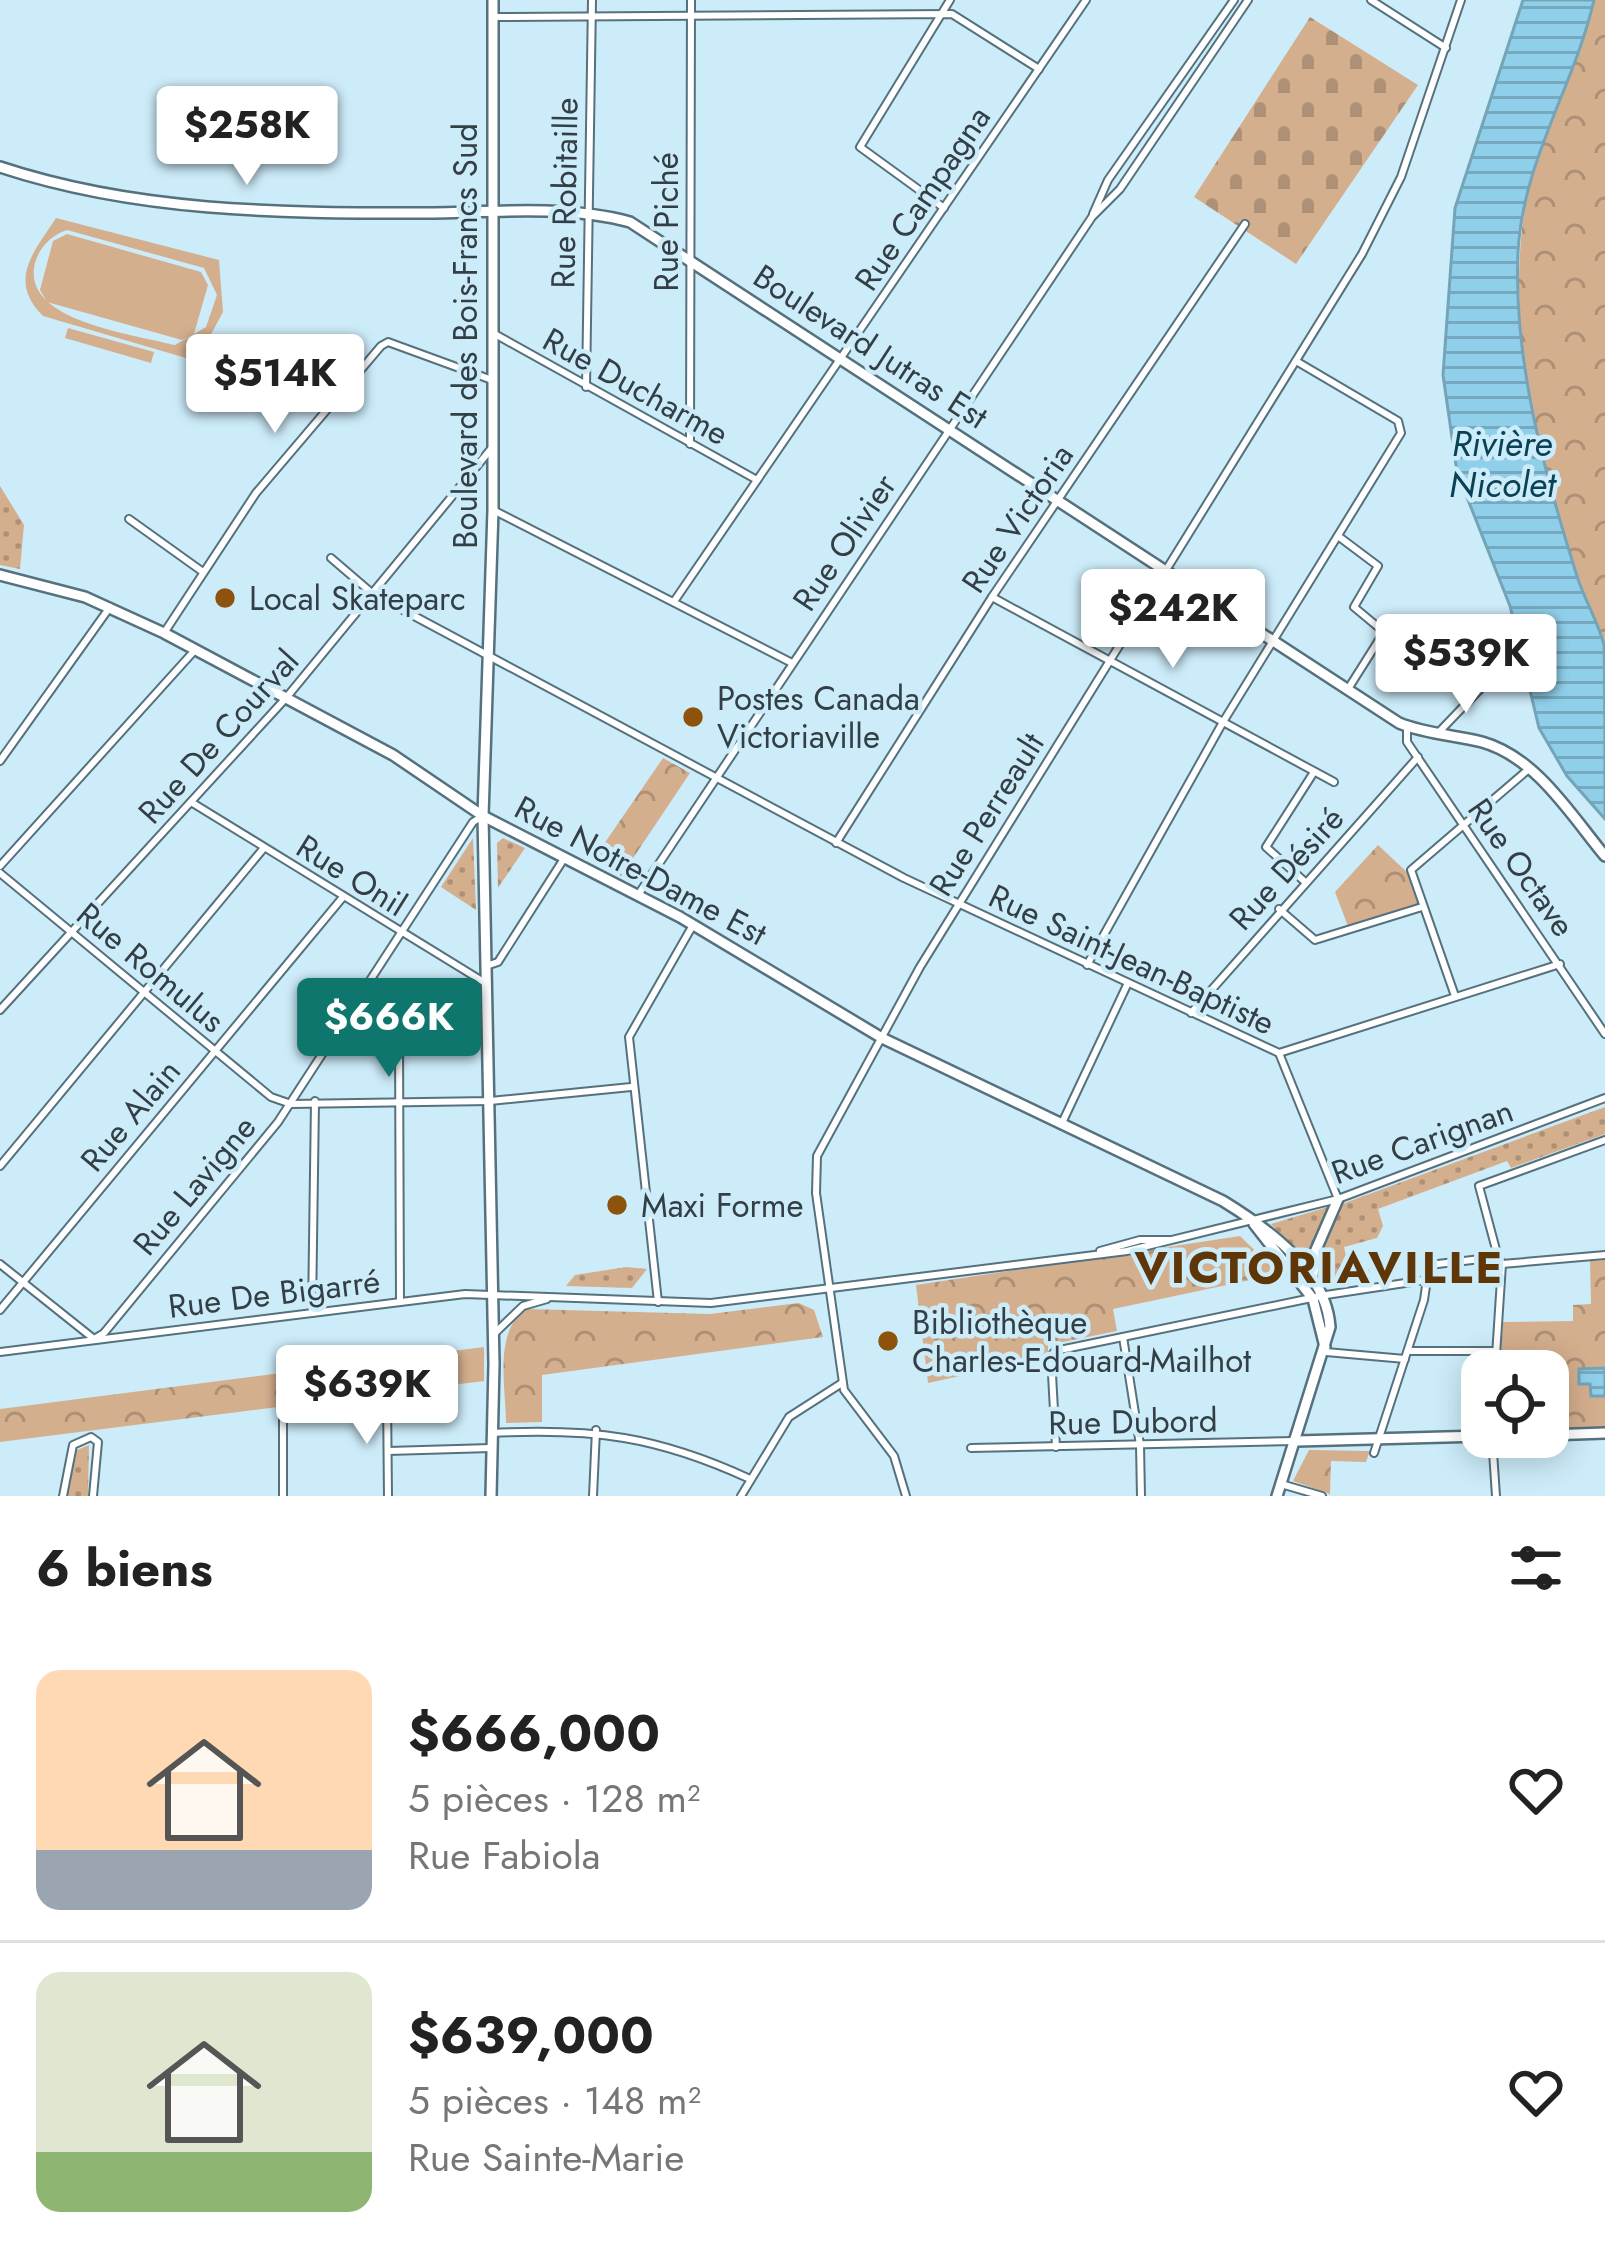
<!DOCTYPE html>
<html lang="fr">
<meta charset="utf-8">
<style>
:root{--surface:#fff;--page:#f6f6f6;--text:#222;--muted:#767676;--line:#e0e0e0;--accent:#0f766e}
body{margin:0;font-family:Jost,sans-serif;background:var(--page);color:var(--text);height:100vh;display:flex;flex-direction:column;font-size:45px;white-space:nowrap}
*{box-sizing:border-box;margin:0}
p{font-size:39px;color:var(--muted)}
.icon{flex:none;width:66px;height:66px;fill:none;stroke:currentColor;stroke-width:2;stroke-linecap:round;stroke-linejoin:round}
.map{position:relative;height:1496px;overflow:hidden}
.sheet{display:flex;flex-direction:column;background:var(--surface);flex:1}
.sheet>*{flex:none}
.fabs{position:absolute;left:1461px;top:1350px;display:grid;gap:24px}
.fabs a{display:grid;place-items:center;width:108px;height:108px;border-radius:24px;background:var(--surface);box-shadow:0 6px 30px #0003;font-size:60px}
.price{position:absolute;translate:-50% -102px;padding:0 27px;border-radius:12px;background:#fff;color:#222;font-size:39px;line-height:78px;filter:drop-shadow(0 3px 6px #0008)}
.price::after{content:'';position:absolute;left:50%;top:72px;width:36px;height:27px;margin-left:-18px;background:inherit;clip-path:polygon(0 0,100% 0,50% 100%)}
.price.selected{background:var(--accent);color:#fff}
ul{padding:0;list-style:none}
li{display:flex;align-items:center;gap:36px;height:300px;padding:0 36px}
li+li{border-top:3px solid var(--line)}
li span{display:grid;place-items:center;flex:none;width:336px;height:240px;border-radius:24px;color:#555}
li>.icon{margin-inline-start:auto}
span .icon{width:144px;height:144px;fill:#fffc;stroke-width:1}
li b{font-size:51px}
h2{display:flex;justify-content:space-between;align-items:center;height:144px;padding:0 36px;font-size:51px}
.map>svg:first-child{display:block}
.grass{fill:url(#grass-dots)}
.cemetery{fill:url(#cemetery-stones)}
.park{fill:url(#park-crowns)}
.pitch{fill:#d4af8e;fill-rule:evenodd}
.water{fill:url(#water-rules);stroke:#74a4b8;stroke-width:3}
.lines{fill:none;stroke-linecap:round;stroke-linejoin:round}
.street-casing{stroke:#55717d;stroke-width:10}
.secondary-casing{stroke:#55717d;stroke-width:14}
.street{stroke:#fff;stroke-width:6}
.secondary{stroke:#fff;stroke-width:9}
.poi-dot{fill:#8d530d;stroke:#cdecfa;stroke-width:4.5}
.labels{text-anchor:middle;stroke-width:9;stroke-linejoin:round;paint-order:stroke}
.street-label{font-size:33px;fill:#333f45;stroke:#cdecfa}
.poi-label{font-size:33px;fill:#333f45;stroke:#cdecfa;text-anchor:start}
.water-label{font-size:36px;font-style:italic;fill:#0b4155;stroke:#cdecfa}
.district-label{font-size:45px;font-weight:bold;letter-spacing:3px;fill:#5e3607;stroke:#cdecfa}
</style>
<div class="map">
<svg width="1605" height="1496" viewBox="0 0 1605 1496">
<defs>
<pattern id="grass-dots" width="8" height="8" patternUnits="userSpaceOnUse" patternTransform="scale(3)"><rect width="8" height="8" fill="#d4af8e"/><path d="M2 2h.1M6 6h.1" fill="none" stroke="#ad9076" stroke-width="1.8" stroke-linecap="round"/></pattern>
<pattern id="cemetery-stones" width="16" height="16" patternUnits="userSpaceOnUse" patternTransform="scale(3)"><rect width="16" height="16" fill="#d4af8e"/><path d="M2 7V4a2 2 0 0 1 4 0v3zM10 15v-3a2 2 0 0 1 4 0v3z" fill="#ad9076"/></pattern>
<pattern id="park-crowns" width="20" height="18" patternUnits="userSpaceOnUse" patternTransform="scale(3)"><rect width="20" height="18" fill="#d4af8e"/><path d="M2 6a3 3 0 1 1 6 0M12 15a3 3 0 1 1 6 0" fill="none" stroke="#ad9076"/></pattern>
<pattern id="water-rules" width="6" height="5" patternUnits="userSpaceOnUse" patternTransform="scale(3)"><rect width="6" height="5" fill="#90cfea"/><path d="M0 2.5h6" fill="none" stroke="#76a9bf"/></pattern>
</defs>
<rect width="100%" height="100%" fill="#cdecfa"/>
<!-- grass -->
<g class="grass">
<polygon points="0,486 24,525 20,569 0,565"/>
<polygon points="473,838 476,910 441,887"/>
<polygon points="503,838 525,848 498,888 497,843"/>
<polygon points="1605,1107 1605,1134 1511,1168 1507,1161 1378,1209 1383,1226 1377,1238 1344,1247 1350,1273 1369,1269 1370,1274 1320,1283 1319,1249 1342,1204"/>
<polygon points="1328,1207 1310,1266 1271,1224"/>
<polygon points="626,1267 647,1269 632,1288 566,1286 575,1275"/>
<polygon points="89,1445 88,1496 66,1496 75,1451"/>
</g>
<!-- cemetery -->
<polygon class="cemetery" points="1310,17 1418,85 1296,264 1194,197"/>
<!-- park -->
<g class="park">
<path d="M1594 0H1605V646C1545 497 1492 324 1534 164 1549 107 1579 57 1594 0Z"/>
<polygon points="663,758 690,773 621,876 593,860"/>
<polygon points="1378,845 1410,875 1422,907 1349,929 1335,892"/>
<polygon points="1240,1236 1279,1274 1113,1309 1117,1331 1048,1345 1048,1357 928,1383 916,1285"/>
<polygon points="1605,1260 1605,1431 1548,1432 1548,1371 1500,1371 1503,1322 1573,1321 1573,1305 1591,1304 1590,1261"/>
<path d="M799 1303 814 1310 823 1337 542 1375V1422L506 1423C506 1387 493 1332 526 1309L710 1314Z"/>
<polygon points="484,1347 484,1381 0,1442 0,1409"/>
<polygon points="1309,1450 1370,1451 1366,1462 1331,1461 1330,1494 1293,1481"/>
</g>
<!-- pitch -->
<g class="pitch">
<path d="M56 218 219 260 223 312 209 338 186 358 43 316C6 279 36 250 56 218ZM67 230 204 268 217 295 206 327 175 345C134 334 20 321 35 263 40 246 52 235 67 230Z"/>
<polygon points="67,234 201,272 208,285 194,334 182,340 47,302 40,290 53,241"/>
<polygon points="68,328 154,352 151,363 65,338"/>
</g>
<!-- water -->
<g class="water">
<path d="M1523 0H1594C1574 87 1522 162 1518 253 1513 361 1545 475 1577 576 1584 599 1598 621 1604 645 1605 681 1605 776 1605 819L1567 776 1539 728 1510 606 1457 472 1443 375 1455 208Z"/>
<polygon points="1605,1368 1605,1396 1591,1396 1590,1384 1579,1384 1579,1369"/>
</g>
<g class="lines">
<defs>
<g id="street">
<polyline points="1371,0 1446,48"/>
<polyline points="495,17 952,14 1039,69"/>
<polyline points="944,208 860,147 950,0"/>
<polyline points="1093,214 1108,180 1234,0"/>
<polyline points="493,333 757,480"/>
<polyline points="586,387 592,0"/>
<polyline points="690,444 691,0"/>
<polyline points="493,510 792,663"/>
<polyline points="129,519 203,572"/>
<polyline points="1338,536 1378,566 1354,607 1384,632 1348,689"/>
<polyline points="331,558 373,594 904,878 1279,1053 1560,964"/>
<polyline points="992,597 1334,782"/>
<polyline points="675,600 1086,0"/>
<polyline points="164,633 256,493 381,346 388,342 492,380"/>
<polyline points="1407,727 1407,742 1605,1034"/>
<polyline points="1439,732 1508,660"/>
<polyline points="0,761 110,607"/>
<polyline points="191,802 487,984"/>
<polyline points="836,843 992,597 1245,224"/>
<polyline points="0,866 195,650"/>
<polyline points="0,873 271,1097 291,1104 490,1101 631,1087"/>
<polyline points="1304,881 1266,847 1314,772"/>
<polyline points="638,895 1092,217 1120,189 1248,0"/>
<polyline points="1279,909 1315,940 1422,907"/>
<polyline points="489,965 498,962 565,857"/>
<polyline points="1087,965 1223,722 1401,433 1398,421 1296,361"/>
<polyline points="1455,996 1411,870 1530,768"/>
<polyline points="0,1010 286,698 491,449"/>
<polyline points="1191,1013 1418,757"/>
<polyline points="399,1038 400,1302"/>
<polyline points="1279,1053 1338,1199"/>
<polyline points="1062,1123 1127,985"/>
<polyline points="0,1166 263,849"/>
<polyline points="1100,1251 1140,1240 1169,1240"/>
<polyline points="1498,1257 1479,1186 1605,1140"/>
<polyline points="0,1264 94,1339 104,1333 278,1122 473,822 483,816"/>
<polyline points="658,1302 629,1037 693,925"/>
<polyline points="0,1310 343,897"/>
<polyline points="312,1313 315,1101"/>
<polyline points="495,1333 523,1306 547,1299"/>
<polyline points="1123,1337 1140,1445 1141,1496"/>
<polyline points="1409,1351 1495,1351"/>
<polyline points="0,1352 465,1294 711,1303 1127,1251 1338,1199 1605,1098"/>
<polyline points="1326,1352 1405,1359"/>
<polyline points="1495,1371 1502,1264"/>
<polyline points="387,1397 388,1496"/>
<polyline points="283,1416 283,1496"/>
<path d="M492 1433C593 1428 657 1436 750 1479"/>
<polyline points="1492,1437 1496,1496"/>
<polyline points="1056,1447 1051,1356 1055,1351 1326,1295 1425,1280"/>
<polyline points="971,1448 1294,1441"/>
<polyline points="388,1451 491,1448"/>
<polyline points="1374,1453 1424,1300 1429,1265 1498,1257 1502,1264 1605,1255"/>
<polyline points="1281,1484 1322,1496"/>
<polyline points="63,1496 73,1445 91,1437 98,1442 93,1496"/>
<polyline points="593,1496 596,1430"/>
<polyline points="741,1496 789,1417 842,1383"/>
<polyline points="906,1496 894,1456 844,1390 816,1193 817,1156 920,967 1362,254 1401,177 1461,0"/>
</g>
<g id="secondary">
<path d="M0 167C136 212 277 213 419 213 486 213 565 204 630 222L1399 723C1426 734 1454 735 1482 742 1536 757 1571 815 1605 856"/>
<path d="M0 575 85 597 164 633 393 755 483 816 680 917 882 1038 1223 1201C1267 1228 1326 1270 1330 1327L1277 1496"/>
<polyline points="1254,1224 1313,1299 1325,1347"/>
<polyline points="1313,1276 1315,1252 1338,1199"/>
<polyline points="1548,1435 1605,1433"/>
<polyline points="1297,1441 1482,1436"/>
<polyline points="491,1496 494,1364 483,816 493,510 493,0"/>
</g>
</defs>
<!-- street casing -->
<use href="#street" class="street-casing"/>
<!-- secondary casing -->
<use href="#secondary" class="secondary-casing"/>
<!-- street -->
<use href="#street" class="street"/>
<!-- secondary -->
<use href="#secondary" class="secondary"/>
</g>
<!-- markers -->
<g class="poi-dot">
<circle cx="225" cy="598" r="12"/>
<circle cx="693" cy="717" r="12"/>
<circle cx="617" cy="1205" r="12"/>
<circle cx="888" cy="1341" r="12"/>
</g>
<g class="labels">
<!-- street labels -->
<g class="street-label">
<text transform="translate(564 193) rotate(-89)" y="12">Rue Robitaille</text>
<text transform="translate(922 198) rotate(-56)" y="12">Rue Campagna</text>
<text transform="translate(666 222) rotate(-90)" y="12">Rue Piché</text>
<text transform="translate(465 336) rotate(-90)" y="12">Boulevard des Bois-Francs Sud</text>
<text transform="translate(871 346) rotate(33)" y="12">Boulevard Jutras Est</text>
<text transform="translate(636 386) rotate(29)" y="12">Rue Ducharme</text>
<text transform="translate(1017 518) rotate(-56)" y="12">Rue Victoria</text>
<text transform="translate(844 542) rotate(-56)" y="12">Rue Olivier</text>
<text transform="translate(218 736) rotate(-48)" y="12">Rue De Courval</text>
<text transform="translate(986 814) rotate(-58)" y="12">Rue Perreault</text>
<text transform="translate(1522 867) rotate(55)" y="12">Rue Octave</text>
<text transform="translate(1286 868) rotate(-48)" y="12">Rue Désiré</text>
<text transform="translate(641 870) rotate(28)" y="12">Rue Notre-Dame Est</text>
<text transform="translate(352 875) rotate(32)" y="12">Rue Onil</text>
<text transform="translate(1132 959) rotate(25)" y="12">Rue Saint-Jean-Baptiste</text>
<text transform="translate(151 967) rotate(40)" y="12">Rue Romulus</text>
<text transform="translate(130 1115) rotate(-50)" y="12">Rue Alain</text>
<text transform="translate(1422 1141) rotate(-20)" y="12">Rue Carignan</text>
<text transform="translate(194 1185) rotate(-50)" y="12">Rue Lavigne</text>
<text transform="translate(274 1293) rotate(-7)" y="12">Rue De Bigarré</text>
<text transform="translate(1133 1421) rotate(-1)" y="12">Rue Dubord</text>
</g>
<!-- poi labels -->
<g class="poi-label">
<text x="249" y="610">Local Skateparc</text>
<text x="717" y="710">Postes Canada<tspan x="717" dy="38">Victoriaville</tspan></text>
<text x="641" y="1217">Maxi Forme</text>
<text x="912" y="1334">Bibliothèque<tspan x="912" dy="38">Charles-Edouard-Mailhot</tspan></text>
</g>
<!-- water labels -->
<g class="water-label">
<text x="1502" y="456">Rivière<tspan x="1502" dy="41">Nicolet</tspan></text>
</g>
<!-- district labels -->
<g class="district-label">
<text x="1320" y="1283">VICTORIAVILLE</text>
</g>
</g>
</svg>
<div class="fabs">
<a><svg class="icon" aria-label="locate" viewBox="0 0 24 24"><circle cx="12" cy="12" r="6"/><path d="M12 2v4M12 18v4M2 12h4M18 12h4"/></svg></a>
</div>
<b class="price" style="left:247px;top:188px">$258K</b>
<b class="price" style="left:275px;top:436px">$514K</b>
<b class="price" style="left:1173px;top:671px">$242K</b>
<b class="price" style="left:1466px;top:716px">$539K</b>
<b class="price selected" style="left:389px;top:1080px">$666K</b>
<b class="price" style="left:367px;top:1447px">$639K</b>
</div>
<section class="sheet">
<h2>6 biens<svg class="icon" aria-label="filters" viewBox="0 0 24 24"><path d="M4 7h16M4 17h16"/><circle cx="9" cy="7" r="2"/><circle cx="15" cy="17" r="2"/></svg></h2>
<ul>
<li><span style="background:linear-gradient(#ffd9b3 75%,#9aa5b1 0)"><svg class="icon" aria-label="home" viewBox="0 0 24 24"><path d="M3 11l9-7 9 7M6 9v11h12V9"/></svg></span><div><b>$666,000</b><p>5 pièces · 128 m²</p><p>Rue Fabiola</p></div><svg class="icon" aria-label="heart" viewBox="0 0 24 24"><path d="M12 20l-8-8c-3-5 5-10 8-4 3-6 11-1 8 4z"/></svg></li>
<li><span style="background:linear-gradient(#dfe7d0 75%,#8fb573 0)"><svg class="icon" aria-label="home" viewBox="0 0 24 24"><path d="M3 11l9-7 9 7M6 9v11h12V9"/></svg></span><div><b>$639,000</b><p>5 pièces · 148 m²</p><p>Rue Sainte-Marie</p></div><svg class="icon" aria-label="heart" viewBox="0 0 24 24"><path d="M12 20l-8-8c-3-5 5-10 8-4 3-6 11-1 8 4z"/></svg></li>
</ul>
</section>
